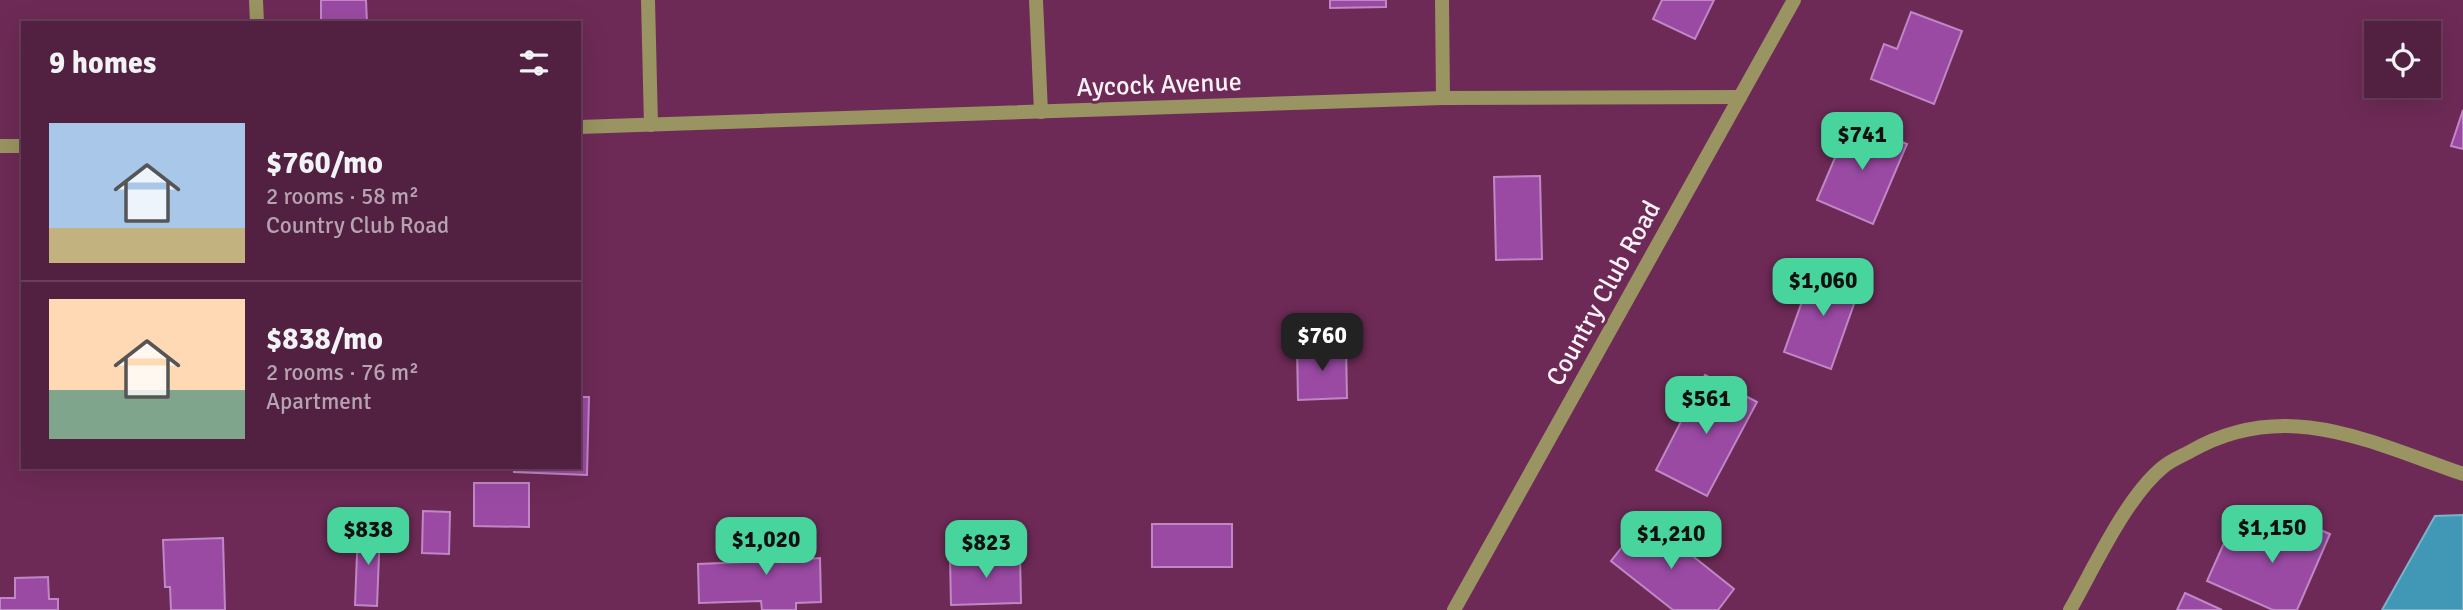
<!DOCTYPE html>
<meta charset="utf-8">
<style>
:root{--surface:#522040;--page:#582847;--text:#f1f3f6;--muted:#b5a3b1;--line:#683e59;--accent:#48d49d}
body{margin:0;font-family:Signika,sans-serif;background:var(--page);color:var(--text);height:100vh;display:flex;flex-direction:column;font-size:26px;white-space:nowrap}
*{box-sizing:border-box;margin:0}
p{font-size:23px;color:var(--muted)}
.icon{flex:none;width:38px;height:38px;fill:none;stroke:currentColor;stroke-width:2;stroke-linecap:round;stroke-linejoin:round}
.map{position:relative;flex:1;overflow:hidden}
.side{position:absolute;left:21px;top:21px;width:560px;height:448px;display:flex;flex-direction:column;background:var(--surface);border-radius:0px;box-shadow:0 7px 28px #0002,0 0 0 2px var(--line)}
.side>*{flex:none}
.buttons{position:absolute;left:2364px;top:21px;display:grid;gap:14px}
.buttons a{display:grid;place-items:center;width:77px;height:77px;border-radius:0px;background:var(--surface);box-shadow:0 7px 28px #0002,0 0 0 2px var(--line);font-size:35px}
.price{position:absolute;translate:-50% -60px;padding:0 16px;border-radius:14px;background:var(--accent);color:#111;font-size:23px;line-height:46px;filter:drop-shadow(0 2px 4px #0008)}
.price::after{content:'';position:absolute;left:50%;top:42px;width:21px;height:16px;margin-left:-10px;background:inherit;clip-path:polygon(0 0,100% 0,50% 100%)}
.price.current{background:#222;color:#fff}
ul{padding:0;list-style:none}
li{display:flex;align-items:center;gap:21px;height:175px;padding:0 28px}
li+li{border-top:2px solid var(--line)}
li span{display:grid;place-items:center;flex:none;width:196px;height:140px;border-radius:0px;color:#555}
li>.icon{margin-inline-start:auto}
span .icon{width:84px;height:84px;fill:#fffc;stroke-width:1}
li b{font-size:30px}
h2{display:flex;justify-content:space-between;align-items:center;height:84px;padding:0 28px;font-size:30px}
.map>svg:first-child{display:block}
.water{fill:#4098b6;stroke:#78b3c9;stroke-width:2}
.building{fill:#9a4aa3;stroke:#c087c6;stroke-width:2}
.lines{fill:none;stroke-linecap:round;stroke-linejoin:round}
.minor{stroke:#999461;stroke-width:14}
.tertiary{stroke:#999461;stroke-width:14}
.labels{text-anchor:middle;stroke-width:6;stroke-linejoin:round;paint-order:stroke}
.street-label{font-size:26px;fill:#faf2f6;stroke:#6d2a56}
</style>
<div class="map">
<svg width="2463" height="610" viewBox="0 0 2463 610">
<rect width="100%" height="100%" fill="#6d2a56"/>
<!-- water -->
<polygon class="water" points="2463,515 2463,610 2382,610 2435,516"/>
<!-- building -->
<g class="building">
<polygon points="321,0 366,0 367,23 321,23"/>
<polygon points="1330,0 1386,0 1386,7 1330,8"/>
<polygon points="1662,0 1714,0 1695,39 1653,19"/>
<polygon points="1911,12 1962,31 1934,104 1871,79 1884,44 1897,49"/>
<polygon points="2463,110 2463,149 2451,146"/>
<polygon points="1851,120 1907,144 1873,224 1817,200"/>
<polygon points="1540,176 1542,259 1496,260 1494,177"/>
<polygon points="1814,268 1861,284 1831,369 1784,352"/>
<polygon points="1346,346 1347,398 1298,400 1297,347"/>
<polygon points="1705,375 1757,402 1707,496 1656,470"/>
<polygon points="579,397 589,397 587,475 514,472 514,467 579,467"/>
<polygon points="474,483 529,483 529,527 474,526"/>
<polygon points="423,511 450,512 449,554 422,553"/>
<polygon points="2288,516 2330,534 2297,610 2273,610 2207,581 2224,543 2238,550 2248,526 2278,539"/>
<polygon points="1645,518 1734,589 1718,610 1673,610 1611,561"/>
<rect x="1152" y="524" width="80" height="43"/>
<polygon points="358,529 380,530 377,606 355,605"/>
<polygon points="805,531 806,559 820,558 821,602 796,603 796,610 762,610 761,601 699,603 698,564 773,561 773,532"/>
<polygon points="223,538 225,610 171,610 170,587 165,587 163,540"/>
<polygon points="1020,555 1021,603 951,605 950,557"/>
<polygon points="48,577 49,599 58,599 58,610 0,610 0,598 15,598 15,578"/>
<polygon points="2185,593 2222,610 2177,610"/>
</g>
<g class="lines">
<!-- minor -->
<g class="minor">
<polyline points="256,0 257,23"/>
<polyline points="648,0 651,125"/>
<polyline points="1036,0 1041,112"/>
<polyline points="1442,0 1443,98"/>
<polyline points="579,127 1443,98 1740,97"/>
<polyline points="0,146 23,146"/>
<path d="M2070 610C2094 568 2126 497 2163 467 2171 460 2182 456 2191 451 2285 397 2370 442 2463 474"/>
</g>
<!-- tertiary -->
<polyline class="tertiary" points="1454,610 1794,0"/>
</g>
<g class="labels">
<!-- street labels -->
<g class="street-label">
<text transform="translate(1159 84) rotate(-2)" y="9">Aycock Avenue</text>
<text transform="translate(1603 293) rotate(-61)" y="9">Country Club Road</text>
</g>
</g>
</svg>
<div class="buttons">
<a><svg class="icon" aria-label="locate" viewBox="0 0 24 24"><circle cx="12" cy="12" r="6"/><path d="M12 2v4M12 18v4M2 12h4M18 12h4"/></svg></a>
</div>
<b class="price" style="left:1862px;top:172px">$741</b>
<b class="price" style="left:1823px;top:318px">$1,060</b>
<b class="price current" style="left:1322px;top:373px">$760</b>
<b class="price" style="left:1706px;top:436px">$561</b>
<b class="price" style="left:2272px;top:565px">$1,150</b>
<b class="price" style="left:368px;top:567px">$838</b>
<b class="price" style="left:1671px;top:571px">$1,210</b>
<b class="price" style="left:766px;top:577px">$1,020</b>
<b class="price" style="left:986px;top:580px">$823</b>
<section class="side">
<h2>9 homes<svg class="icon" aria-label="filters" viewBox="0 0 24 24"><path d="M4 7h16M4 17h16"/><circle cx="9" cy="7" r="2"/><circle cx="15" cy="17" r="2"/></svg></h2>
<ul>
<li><span style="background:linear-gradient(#a9c7e8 75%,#c2b280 0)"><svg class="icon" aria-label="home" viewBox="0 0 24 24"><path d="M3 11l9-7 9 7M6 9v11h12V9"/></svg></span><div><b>$760/mo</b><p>2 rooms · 58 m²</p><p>Country Club Road</p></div></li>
<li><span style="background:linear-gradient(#ffd9b3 65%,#7fa58c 0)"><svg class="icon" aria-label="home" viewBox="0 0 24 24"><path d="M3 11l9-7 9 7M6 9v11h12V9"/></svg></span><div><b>$838/mo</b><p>2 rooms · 76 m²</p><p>Apartment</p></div></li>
</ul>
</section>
</div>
